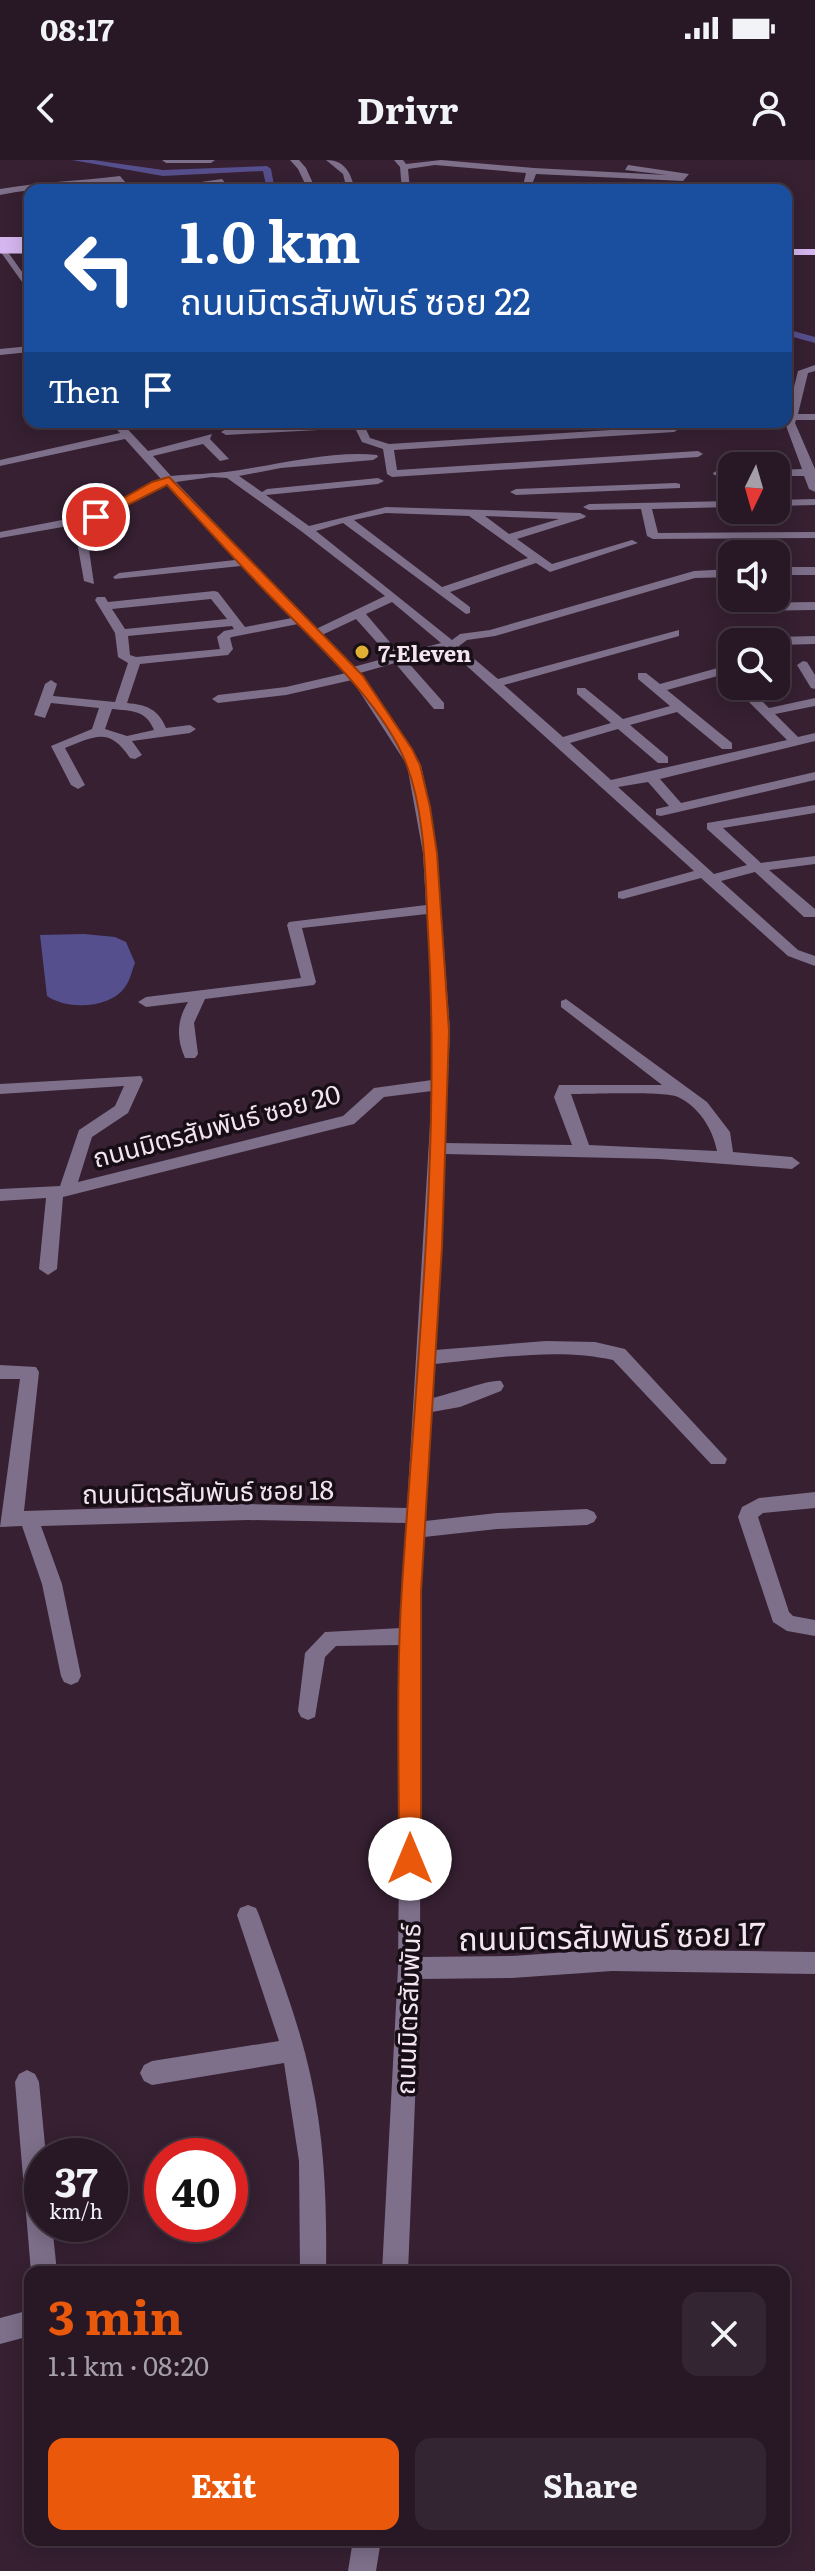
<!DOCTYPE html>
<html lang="en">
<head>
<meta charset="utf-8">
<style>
  :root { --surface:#281826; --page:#342532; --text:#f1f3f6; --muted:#a5a0a7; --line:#443743; --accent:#ea580c }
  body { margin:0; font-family:Literata,"Noto Sans Thai",serif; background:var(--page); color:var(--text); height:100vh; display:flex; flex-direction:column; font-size:30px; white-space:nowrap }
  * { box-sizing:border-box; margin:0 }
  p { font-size:26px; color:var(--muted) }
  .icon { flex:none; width:44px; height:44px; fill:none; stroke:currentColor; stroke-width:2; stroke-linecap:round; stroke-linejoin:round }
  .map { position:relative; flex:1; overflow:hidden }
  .drawer { position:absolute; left:24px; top:2106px; width:766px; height:280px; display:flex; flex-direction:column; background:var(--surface); border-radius:16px; box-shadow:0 4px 20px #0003,0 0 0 2px var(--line) }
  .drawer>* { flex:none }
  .guide { position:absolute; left:24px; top:24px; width:768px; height:244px; border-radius:16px; box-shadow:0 4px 20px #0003,0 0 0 2px var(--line); background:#1a4fa0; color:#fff; overflow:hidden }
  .needle { width:52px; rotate:185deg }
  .tools { position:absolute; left:718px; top:292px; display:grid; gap:16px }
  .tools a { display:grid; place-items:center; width:72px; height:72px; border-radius:16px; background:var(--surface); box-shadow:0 4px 20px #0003,0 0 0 2px var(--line); font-size:40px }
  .speed { position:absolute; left:24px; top:1978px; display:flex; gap:16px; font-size:40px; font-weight:700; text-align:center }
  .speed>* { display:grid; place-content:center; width:104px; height:104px; border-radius:50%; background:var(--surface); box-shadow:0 4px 20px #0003,0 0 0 2px var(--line); line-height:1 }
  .speed small { font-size:20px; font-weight:400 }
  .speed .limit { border:12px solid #d22; background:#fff; color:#111 }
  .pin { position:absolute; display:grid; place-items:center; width:68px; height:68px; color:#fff; margin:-34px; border:4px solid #fff; border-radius:50%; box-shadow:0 2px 8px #0007 }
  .me { position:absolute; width:88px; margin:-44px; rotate:0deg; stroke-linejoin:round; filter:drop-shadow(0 0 6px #0008) }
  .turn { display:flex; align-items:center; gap:28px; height:168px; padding:0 24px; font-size:36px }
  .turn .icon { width:104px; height:104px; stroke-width:2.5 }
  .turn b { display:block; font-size:56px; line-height:68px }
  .then { display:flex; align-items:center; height:76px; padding:0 24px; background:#0003; gap:16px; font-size:30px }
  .round { display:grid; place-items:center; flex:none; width:84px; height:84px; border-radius:16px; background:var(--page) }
  .head { display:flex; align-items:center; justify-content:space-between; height:136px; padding:0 24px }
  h1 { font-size:48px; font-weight:700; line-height:60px; color:var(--accent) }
  .primary-button { display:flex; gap:16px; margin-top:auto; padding:16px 24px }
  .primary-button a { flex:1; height:92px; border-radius:16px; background:var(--accent); color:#fff; font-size:32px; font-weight:700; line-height:92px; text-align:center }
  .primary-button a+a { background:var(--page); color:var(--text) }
  .status { display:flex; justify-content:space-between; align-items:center; height:56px; padding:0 40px; background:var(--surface); direction:ltr }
  .status svg { height:22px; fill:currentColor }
  header { display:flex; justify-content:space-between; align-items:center; height:104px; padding:0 24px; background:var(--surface); font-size:36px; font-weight:700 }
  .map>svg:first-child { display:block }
  .water { fill:#564f8d }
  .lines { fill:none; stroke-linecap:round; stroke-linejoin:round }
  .canal { fill:#564f8d; fill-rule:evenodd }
  .minor { fill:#7e6f8a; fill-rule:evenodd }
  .major { fill:#d5b6ee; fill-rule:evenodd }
  .major-bridge { stroke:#d5b6ee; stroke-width:11 }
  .route { fill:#ea580c; stroke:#983908; stroke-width:2 }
  .poi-dot { fill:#e0b034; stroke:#170e16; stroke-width:3 }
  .labels { text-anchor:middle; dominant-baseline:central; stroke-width:7; stroke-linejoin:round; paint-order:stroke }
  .far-poi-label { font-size:22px; font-weight:bold; fill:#f3e4f0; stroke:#170e16; text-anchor:start }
  .street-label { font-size:26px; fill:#f3e4f0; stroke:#170e16 }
  .near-street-label { font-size:32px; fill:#f3e4f0; stroke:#170e16 }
</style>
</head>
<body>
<div class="status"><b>08:17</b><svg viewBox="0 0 49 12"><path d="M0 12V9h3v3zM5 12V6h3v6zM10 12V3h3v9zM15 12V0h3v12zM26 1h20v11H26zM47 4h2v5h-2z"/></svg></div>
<header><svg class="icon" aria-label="back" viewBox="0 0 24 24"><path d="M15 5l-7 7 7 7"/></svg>Drivr<svg class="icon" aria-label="person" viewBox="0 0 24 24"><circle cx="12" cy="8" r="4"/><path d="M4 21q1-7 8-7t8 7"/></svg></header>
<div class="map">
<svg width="815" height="2411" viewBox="0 0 815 2411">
  <rect width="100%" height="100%" fill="#362032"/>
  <path class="water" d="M84,774L115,777L126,782L135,803C132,810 130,821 125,827C110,849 67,850 47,836L40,775Z"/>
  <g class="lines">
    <g class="canal">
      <polygon points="72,0 93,0 163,10 267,6 271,9 275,30 267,30 263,11 163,16"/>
      <polygon points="786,169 815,177 815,183 786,175"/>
    </g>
    <g class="minor">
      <polygon points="162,0 215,0 211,3 166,3"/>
      <polygon points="290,0 299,0 306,8 316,30 308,30 298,9"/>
      <path d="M326,0C345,0 351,13 355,30H347L343,14Z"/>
      <polygon points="394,0 403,0 406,4 441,0 534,8 667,15 625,10 628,5 689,14 683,21 536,14 530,30 522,30 526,13 435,5 408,9 410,30 402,30 400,7"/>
      <path d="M120,16L132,30H124L118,22C78,26 39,27 0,35V29C40,22 79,21 120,16Z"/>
      <polygon points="222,19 231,30 223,30 219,25 145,30"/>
      <polygon points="0,81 30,123 30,133 0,91"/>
      <polygon points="30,186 30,192 0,195 0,189"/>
      <polygon points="815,205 815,211 808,213 798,254 815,254 815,260 796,260 795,263 815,309 815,332 809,329 804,316 776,316 776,310 802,309 785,263 798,211"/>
      <path d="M110,262H121L148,291L212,274L210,279L229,299L220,301L203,284L153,296L171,316C192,314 213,314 233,311C275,305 335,290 377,295L378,297L373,300L281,308L239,316L262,332L267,329L378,318L384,321L378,324L266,335L309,366L386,347L580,353L586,356L584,358L517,379L552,404L632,380L638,383L550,412L536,403L450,432L470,447V453L466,454L343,363L316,371L452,480L460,474L490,470L694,411L732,409V417L695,418L495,476L467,480L459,486L498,519L679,470V476L504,525L563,577L611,563L577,534V528H585L623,559L670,546L638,519V513H646L660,524L732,504V512L667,530L732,583V589H722L677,552L630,565L668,597V603H658L618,569L570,583L611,620L787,580L743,536V530H751L769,548L815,538V546L775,554L798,577L815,573V581L660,619L681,643L815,612V620L661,656L656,655V649L669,646L648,622L618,627L714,714L747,705L707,669V663L815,645V653L723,668L761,703L815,696V704L769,710L815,749V757H804L755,712L721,721L798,790L815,796V806L788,796L701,718L623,739L618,738V732L694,711L448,489L406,500L444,543V549H434L395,503L360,513L421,605L430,647L437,693L450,871L445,983L572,985L554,937L559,925H662L561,847V841L566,839L707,942L730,972L733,992L792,997L800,1003L792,1009L659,999L445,994L435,1190L546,1181L595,1182L625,1189L727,1299L725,1304H711L613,1200C556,1187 493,1199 435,1204L432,1238C447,1235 493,1218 501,1221L504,1226L501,1231L460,1247L432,1252L425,1361L497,1353L587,1349L594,1352L597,1357L594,1362L587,1365L497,1369L424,1377L421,1432L420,1797L512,1796L612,1789L815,1792V1814L612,1811L512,1818L420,1819L408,2112H382L398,1808L401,1485L336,1486L325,1497L315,1557L308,1560L301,1557L298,1551L305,1493L325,1472L401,1468L406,1363L248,1360L41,1366L62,1424L81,1516L78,1522L71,1525L64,1522L61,1516L42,1424L22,1366L0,1367L20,1219H0V1205L36,1207L39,1212L24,1351L248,1344L407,1348L432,931L384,937L354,964L63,1037L57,1109L48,1115L39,1109L46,1038L0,1041V1029L60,1026L79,970L115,946L124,926L0,934V924L141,916L143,920L128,953L92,977L78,1022L343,956L374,928L432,920L434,871L427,754L302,768L316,822L314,825L205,839L194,863L198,894L195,898H185C176,878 177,860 188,842L146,847L138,842L146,837L301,818L287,765L289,762L426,745L423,693L407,605L352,520L286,535L218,543L212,539L218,535L286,527L346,513L298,464L232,477L230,478L233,489L228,495L140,504L127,543C147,545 158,549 166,568L190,565L196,569L190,573L132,581L142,595L135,599L130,598C109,567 96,576 65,588L85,625L78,629L71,625L51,586L92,569L99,548L51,543L45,558L34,555L45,524L51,520L57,524L53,536L115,542L128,503L118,497L115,473L95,440L97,437H105L108,442L214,431L218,432L245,467L292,458L241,406L115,419L113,417L119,413L235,400L166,324L100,359L85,362L94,424L84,421L74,365L0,378V372L93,354L161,319L125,279L0,306V300L120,273ZM212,317L227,318L301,371L385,436L316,469L176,322ZM386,353L469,356L528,398L442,427L354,360ZM485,356L559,359L509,374ZM211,439L227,459L125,469L112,449ZM392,442L441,483L400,494L366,454ZM356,459L390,497L353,507L322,475ZM232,466L234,469L224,471L217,477L220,489L136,497L130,495L128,476ZM112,549C132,551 146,550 154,570L127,576L105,569ZM571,934C589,934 667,931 678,937C699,947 713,969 717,991L589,985Z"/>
      <polygon points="343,262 402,262 397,265 365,267 370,278 389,284 674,266 679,269 674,272 394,290 397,310 698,291 703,294 698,297 392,317 387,314 383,289 362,282 355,268 226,275 221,272 226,269"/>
      <polygon points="718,310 732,310 732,316 714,315 713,313"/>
      <polygon points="676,323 680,324 680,328 516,335 510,332 516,329"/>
      <polygon points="815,339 815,345 776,346 776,340"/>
      <polygon points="732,341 732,347 652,349 658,373 815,372 815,378 653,379 647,376 641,349 589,350 583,347 589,344"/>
      <rect x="776" y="407" width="39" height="8"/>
      <polygon points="815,442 815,450 738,451 732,447 738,443"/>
      <polygon points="815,476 815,484 777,485 771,481 777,477"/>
      <polygon points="803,501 807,502 815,515 815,529 811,528 797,505"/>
      <polygon points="815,1332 815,1348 763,1353 758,1357 789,1452 793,1456 815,1460 815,1476 787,1471 773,1462 738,1357 742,1347 759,1338"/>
      <path d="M248,1745L256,1748L259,1755C278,1809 299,1862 311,1918C325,1982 327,2047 326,2112H300L299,2001L284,1903L152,1925L144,1921L140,1913L144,1905L152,1901L279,1881L237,1755L240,1748Z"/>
      <polygon points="27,1910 35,1914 39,1922 46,1996 42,1996 42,2064 52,2064 57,2112 31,2112 15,1922 19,1914"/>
      <polygon points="30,2150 30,2176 0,2184 0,2158"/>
      <polygon points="353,2380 381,2380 376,2411 348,2411"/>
    </g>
    <g class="major">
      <rect x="0" y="77" width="30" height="6"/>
      <rect x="786" y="89" width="29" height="6"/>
    </g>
    <polyline class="major-bridge" points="0,88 30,88"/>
  </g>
  <path class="route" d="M169,317L363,516L412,589L420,605L430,647L437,693L449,871L442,1087L421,1432V1699L417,1706L410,1709L402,1706L399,1699C399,1608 396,1516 402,1426C416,1208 441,989 428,771C425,717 426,655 406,603C382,543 317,484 272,438C236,401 202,363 167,325L100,359L90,357L152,322Z"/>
  <circle class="poi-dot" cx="362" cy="492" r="8"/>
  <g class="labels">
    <g class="far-poi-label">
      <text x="378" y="492">7-Eleven</text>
    </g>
    <g class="street-label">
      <text transform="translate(216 964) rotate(-15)">ถนนมิตรสัมพันธ์ ซอย 20</text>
      <text transform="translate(208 1330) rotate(-1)">ถนนมิตรสัมพันธ์ ซอย 18</text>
      <text transform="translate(406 1849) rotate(-88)">ถนนมิตรสัมพันธ์</text>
    </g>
    <g class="near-street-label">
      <text transform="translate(612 1774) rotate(-1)">ถนนมิตรสัมพันธ์ ซอย 17</text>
    </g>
  </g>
</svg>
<div class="tools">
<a><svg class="needle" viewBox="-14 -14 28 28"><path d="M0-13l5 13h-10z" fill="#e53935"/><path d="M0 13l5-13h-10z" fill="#a5a0a7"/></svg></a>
<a><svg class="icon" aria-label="sound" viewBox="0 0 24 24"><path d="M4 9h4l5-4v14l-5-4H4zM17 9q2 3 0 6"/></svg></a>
<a><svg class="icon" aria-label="search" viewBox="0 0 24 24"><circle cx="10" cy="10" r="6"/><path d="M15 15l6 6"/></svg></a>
</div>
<div class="speed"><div>37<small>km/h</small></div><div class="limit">40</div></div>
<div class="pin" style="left:96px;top:357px;background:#d93025"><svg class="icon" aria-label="arrive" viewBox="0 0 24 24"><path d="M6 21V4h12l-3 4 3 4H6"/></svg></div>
<svg class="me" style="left:410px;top:1699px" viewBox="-20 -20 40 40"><circle r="19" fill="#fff"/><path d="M0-13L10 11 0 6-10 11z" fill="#ea580c"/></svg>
<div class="guide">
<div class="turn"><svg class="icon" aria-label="left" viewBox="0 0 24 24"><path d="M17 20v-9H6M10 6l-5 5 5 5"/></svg><div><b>1.0 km</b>ถนนมิตรสัมพันธ์ ซอย 22</div></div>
<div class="then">Then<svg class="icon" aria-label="arrive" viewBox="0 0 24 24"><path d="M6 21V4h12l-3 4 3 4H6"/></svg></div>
</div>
<section class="drawer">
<div class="head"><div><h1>3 min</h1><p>1.1 km · 08:20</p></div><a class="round"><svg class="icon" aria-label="close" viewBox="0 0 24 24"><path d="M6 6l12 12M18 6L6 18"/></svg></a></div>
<div class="primary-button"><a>Exit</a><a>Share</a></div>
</section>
</div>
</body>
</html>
